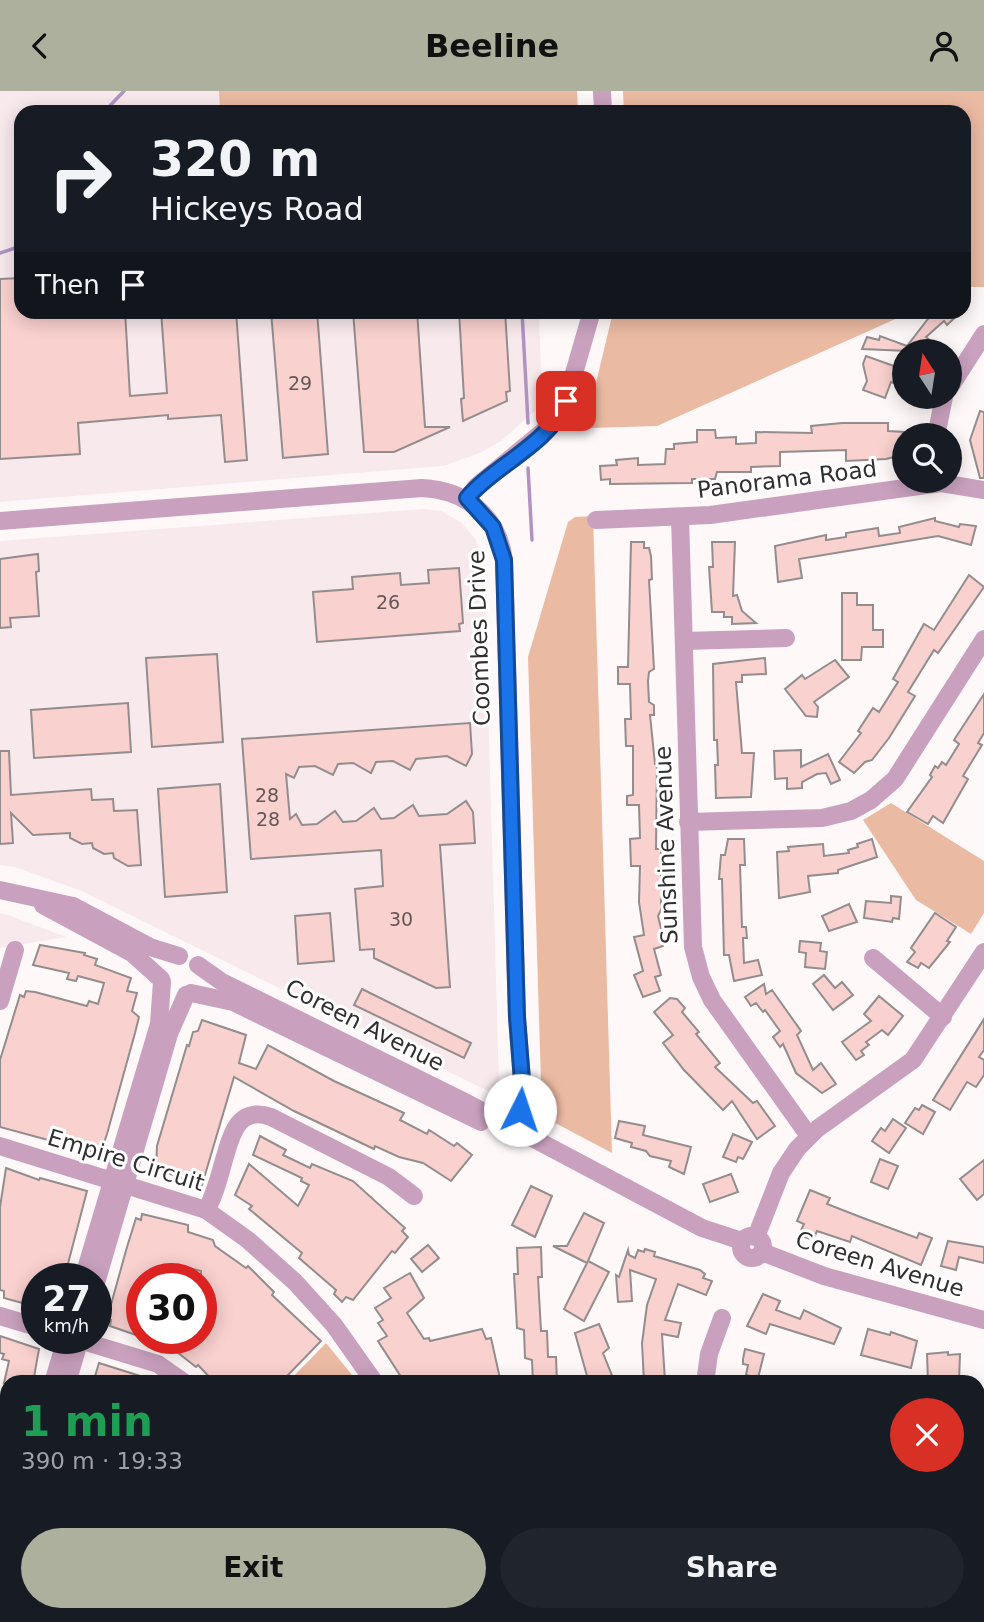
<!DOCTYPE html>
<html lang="en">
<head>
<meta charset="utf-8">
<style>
  :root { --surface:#171b24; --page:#20242c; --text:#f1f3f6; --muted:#9ea1a6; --accent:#acb09c }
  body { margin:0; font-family:"DejaVu Sans",sans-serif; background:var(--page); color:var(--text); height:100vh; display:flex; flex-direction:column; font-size:26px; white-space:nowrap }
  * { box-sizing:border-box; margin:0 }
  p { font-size:23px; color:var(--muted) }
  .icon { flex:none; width:38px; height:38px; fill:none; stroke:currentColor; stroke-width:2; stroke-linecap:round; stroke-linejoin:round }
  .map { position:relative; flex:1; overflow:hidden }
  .side { position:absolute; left:0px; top:1284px; width:985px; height:247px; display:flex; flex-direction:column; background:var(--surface); border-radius:21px 21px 0 0; box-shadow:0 4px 18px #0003 }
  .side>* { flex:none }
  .top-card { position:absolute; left:14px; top:14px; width:957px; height:214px; border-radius:21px; box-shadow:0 4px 18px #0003; background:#171b24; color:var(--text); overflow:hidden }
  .needle { width:46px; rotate:348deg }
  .controls { position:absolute; left:892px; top:248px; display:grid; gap:14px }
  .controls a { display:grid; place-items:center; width:70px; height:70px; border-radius:50%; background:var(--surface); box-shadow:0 4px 18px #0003; font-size:35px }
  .speed { position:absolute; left:21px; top:1172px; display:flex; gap:14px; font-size:35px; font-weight:700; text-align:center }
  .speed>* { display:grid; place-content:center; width:91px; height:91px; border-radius:50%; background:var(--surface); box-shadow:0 4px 18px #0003; line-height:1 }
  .speed small { font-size:18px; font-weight:400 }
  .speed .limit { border:10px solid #d22; background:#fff; color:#111 }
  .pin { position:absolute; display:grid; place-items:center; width:60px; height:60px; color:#fff; margin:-30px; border-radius:14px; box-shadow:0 4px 10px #0006 }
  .me { position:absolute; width:77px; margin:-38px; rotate:4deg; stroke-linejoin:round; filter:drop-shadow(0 0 5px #0008) }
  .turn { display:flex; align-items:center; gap:24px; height:147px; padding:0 21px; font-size:32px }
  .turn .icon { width:91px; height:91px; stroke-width:2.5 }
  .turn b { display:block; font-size:49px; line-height:60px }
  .then { display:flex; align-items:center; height:66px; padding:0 21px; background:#0003; gap:14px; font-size:26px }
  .round { display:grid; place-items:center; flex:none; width:74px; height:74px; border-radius:37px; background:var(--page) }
  .overview { display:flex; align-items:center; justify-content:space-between; height:119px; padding:0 21px }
  h1 { font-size:42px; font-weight:700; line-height:52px; color:#1e9e55 }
  .primary-button { display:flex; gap:14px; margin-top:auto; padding:14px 21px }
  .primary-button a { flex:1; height:80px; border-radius:42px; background:var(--accent); color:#111; font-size:28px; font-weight:700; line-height:80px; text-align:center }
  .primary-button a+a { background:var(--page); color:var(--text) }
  header { display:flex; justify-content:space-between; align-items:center; height:91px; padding:0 21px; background:var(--accent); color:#111; font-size:32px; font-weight:700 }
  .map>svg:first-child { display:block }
  .built { fill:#f8e9ed }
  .green { fill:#ebbaa3 }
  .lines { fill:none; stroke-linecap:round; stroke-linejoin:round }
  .stream { stroke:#b193c2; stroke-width:3.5 }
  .building { fill:#f9d1cf; stroke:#938d8d; stroke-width:2 }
  .minor { stroke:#c9a1be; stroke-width:18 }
  .route-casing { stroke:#114b97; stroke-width:18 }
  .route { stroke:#1a73e8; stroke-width:12 }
  .labels { text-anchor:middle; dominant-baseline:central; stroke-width:6; stroke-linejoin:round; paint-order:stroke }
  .number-label { font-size:19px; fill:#635857 }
  .street-label { font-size:23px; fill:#312f2f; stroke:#fff }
</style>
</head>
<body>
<header><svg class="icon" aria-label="back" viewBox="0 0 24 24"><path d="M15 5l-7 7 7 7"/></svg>Beeline<svg class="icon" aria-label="person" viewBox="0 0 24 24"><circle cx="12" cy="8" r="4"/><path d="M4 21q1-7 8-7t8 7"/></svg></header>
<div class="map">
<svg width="984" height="1531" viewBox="0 0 984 1531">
  <rect width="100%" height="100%" fill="#fef8f9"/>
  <g class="built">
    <polygon points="0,0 219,0 220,21 21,21 21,220 539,221 542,314 501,350 480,362 443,375 0,411"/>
    <polygon points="423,418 441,420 462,432 476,449 484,474 499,993 488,1000 84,801 15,776 0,774 0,450"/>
    <polygon points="0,822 5,823 66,846 0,857"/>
    <polygon points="588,1524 685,1524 692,1531 584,1531"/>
  </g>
  <g class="green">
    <polygon points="219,0 577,0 578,21 220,21"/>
    <polygon points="623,0 984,0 984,196 964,196 964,21 624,21"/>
    <polygon points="613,221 613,220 911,221 657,335 590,337 589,321"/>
    <polygon points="593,425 612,1062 542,1025 528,566 568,431 575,426"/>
    <polygon points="891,712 984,770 984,822 971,843 916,809 863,729"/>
    <polygon points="326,1252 352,1284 354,1291 287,1292"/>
    <polygon points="0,1436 7,1437 7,1524 106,1524 108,1531 0,1531"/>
    <polygon points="473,1524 588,1524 584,1531 474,1531"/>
  </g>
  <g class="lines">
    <g class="stream">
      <polyline points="104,21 124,0"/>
      <polyline points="0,162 21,155"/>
      <polyline points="522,220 528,332"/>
      <polyline points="528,377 532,449"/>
    </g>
  </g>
  <g class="building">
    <polygon points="21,187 21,220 125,220 130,305 167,302 161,220 236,220 247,369 225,371 221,324 168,328 168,324 78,332 80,363 0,368 0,188"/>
    <polygon points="271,220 317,220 328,363 283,367"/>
    <polygon points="353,220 417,220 425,336 450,336 394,361 364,361"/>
    <polygon points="459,220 505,220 510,300 506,301 507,310 463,330 461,308 464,307"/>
    <polygon points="934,220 962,220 947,234 944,230 926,246 936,254 931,261 862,258 867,246 879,249 880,245 907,255"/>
    <polygon points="866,265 905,279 905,296 891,291 885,307 863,299 867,290 863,273"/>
    <polygon points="980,320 984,321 984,387 980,387 970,349"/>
    <polygon points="842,332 888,332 888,340 905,341 905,362 894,361 894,366 886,368 846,370 846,359 780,361 780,375 751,376 751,381 717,381 715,388 692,388 692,392 610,393 610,388 601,389 600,375 617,374 616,369 638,367 638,374 665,373 666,358 674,358 674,353 697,351 697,339 715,339 716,347 736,346 736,353 756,352 756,341 812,342 811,335"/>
    <polygon points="935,427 935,430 959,436 960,433 976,435 971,454 938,445 799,468 802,487 778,491 775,455 826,444 826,449 846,446 846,442 878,437 879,445 900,442 899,436"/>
    <polygon points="631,451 644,451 644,457 649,457 651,465 652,488 649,489 654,578 649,581 648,590 649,611 654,614 654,624 650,624 655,673 657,673 656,758 661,758 661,819 658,825 664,849 663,855 654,858 661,884 655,886 660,900 643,906 634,884 643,880 634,846 644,844 639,811 640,775 631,775 630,748 640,747 639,714 627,714 627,705 633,704 633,655 626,655 625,628 631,628 630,593 618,593 618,576 628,576"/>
    <polygon points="712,451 735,451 733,505 737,504 742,520 756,532 732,533 732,526 724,526 724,521 712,521 709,476 713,476"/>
    <polygon points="38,463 39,480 36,481 39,525 10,527 11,536 0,537 0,468"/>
    <polygon points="459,477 463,532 459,533 460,540 317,551 313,501 353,498 352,486 400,482 401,494 429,492 428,479"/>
    <polygon points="969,484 984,496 938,562 934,559 908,601 915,605 889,647 872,669 865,671 854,682 839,671 861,642 858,640 873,617 879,621 898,591 893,588 924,533 934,539"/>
    <polygon points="842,502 857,502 857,514 873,514 873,539 883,539 883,556 862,556 861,569 842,569"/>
    <polygon points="217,563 223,651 152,656 146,567"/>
    <polygon points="765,567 766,583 742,584 742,591 736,591 742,662 754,662 751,706 716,707 715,674 718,674 717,649 714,649 713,573"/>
    <polygon points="835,569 849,586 814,611 818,616 817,626 806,625 785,598 802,584 805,588"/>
    <polygon points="984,603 984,642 978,652 982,654 963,685 968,688 943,732 933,725 928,733 907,721 932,686 930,684 935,675 938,677 942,671 946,674 959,653 954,649"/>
    <polygon points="128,612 131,661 34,667 31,619"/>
    <polygon points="470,632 472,663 466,675 447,665 416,668 410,679 393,670 376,671 371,682 353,672 338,673 333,684 315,675 299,676 294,687 286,683 290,728 296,723 302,734 317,733 335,720 343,731 356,730 374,717 381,728 394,727 413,714 419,725 447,723 466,710 473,721 475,752 440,754 450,896 436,897 374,867 374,858 360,859 355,798 383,795 381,759 251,768 242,648"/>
    <polygon points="801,659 801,676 828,663 840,689 831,693 826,682 817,683 802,691 802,697 787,698 787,687 775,688 774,660"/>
    <polygon points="0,660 9,660 11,704 91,698 92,709 113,708 114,720 137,719 141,774 128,775 114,767 113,762 104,763 93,757 92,752 82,753 70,747 70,742 33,744 11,722 13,752 0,753"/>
    <polygon points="220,693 227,801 165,806 158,698"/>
    <polygon points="728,748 744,748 745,774 740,774 742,836 746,836 747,847 743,847 744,872 758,869 762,884 734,890 729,864 724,864 722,788 719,788 721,764 725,764"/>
    <polygon points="872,748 877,766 838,779 838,782 808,785 810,801 779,807 777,761 789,760 788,756 823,753 824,765 849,762 848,759 858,756 857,753"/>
    <polygon points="891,805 901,806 899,828 893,827 892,831 864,827 866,810 891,812"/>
    <polygon points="849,813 857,831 829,840 822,825"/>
    <polygon points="330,822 334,870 298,873 295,825"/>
    <polygon points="935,822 956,836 947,850 950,851 929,877 921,872 918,877 907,871 915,861 911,857"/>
    <polygon points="800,850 821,852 820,860 827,861 825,878 805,876 806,862 799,861"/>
    <polygon points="40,854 85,862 84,864 97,868 95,874 131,887 127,900 137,902 132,920 139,926 135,942 107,1043 102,1058 97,1057 96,1062 0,1036 0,969 20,904 24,906 26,900 35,901 87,915 89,910 98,913 104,892 78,885 76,890 67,888 69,882 33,874"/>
    <polygon points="824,884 835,897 842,891 853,904 833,919 813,893"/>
    <polygon points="764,893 766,903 772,899 801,940 797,944 813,979 821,972 836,993 822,1002 796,982 783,953 780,956 773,946 780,940 765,919 763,921 756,912 751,915 745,906"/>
    <polygon points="362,898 471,952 464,967 354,914"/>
    <polygon points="879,905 903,925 888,944 882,939 866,951 869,954 861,960 864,964 856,969 842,951 871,930 864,923"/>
    <polygon points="670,907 677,908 685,917 682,921 699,941 696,943 720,972 715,976 753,1012 757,1010 775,1035 757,1048 732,1010 723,1019 684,979 663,952 673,944 654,921"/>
    <polygon points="984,928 984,959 979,966 984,969 984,984 976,996 967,991 950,1019 933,1009"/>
    <polygon points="202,929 246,944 239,972 256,978 268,954 334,990 404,1022 400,1029 427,1043 429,1039 454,1055 457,1052 472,1064 451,1090 423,1072 399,1066 375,1055 374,1058 294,1020 234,986 202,1094 156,1078 157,1055 187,954 189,955 193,941 198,940"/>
    <polygon points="922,1014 935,1021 923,1043 905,1032 915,1017 919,1019"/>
    <polygon points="893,1028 906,1037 889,1062 872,1050 881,1037 885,1040"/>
    <polygon points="619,1030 645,1035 643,1044 691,1056 684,1083 669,1076 671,1070 650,1065 646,1060 631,1056 632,1052 615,1047"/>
    <polygon points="733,1043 752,1051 743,1068 738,1066 736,1071 723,1066"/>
    <polygon points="260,1045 286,1059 283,1064 310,1077 312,1073 353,1090 405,1137 402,1140 408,1146 395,1162 392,1160 353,1209 346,1206 342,1211 334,1203 336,1199 299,1167 302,1162 249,1118 252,1115 235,1104 249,1073 298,1115 309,1094 301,1090 302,1087 253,1064"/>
    <polygon points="880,1068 898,1075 888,1098 871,1091"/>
    <polygon points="984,1069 984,1103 977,1109 960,1088"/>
    <polygon points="6,1077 39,1089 40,1087 87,1100 64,1188 37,1188 37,1216 4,1207 4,1200 0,1199 0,1116"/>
    <polygon points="731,1083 738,1101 710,1111 703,1093"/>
    <polygon points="531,1095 552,1105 535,1146 512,1134"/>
    <polygon points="810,1099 830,1107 827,1113 863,1127 917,1147 919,1142 932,1147 921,1174 852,1145 850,1151 817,1140 813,1149 799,1144 804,1133 797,1130"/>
    <polygon points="584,1122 604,1132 588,1170 609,1181 584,1230 564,1218 587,1172 553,1155 567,1155"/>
    <polygon points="142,1123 188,1134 188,1141 213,1149 215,1155 246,1177 248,1175 274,1201 272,1204 321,1250 286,1286 291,1292 215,1292 198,1274 196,1276 173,1258 176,1248 201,1248 201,1180 178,1174 174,1188 152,1185 151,1188 142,1188 142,1246 110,1235 111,1229 107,1228 127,1156 136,1127 141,1129"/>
    <polygon points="948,1150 984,1156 984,1172 959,1166 956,1179 941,1175"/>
    <polygon points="428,1154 439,1167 422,1181 411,1168"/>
    <polygon points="541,1156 542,1186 538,1186 541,1240 547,1240 548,1266 556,1266 557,1292 533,1292 532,1269 525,1267 524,1239 517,1237 514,1183 518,1183 517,1157"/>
    <polygon points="645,1158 655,1161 654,1165 700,1179 705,1183 703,1187 712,1190 706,1204 678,1193 665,1229 681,1232 678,1246 662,1243 665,1290 644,1291 642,1252 647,1214 656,1188 630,1179 632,1210 618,1211 616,1184 619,1186 628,1159 629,1164 635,1167 638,1159 644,1161"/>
    <polygon points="410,1182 424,1207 407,1222 424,1248 429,1247 430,1250 482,1238 486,1248 491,1247 501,1292 405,1292 378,1250 387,1245 378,1232 383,1229 375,1217 391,1207 384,1197"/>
    <polygon points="763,1203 780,1210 776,1219 800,1228 804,1219 841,1237 834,1253 770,1233 766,1243 747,1235"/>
    <polygon points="599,1233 609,1257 603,1262 613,1287 589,1292 575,1242"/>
    <polygon points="868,1238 890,1244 891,1241 917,1250 911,1277 861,1264"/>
    <polygon points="0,1245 39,1258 33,1292 4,1292 9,1270 2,1268 4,1263 0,1262"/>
    <polygon points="745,1258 764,1263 758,1287 746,1284 748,1274 743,1273 743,1268"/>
    <polygon points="948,1261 948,1264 960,1263 959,1292 928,1292 927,1263"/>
    <polygon points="99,1272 153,1289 153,1292 93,1292"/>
  </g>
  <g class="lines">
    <g class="minor">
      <polyline points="602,0 603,21"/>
      <polyline points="950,296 984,243"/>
      <polyline points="936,345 944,306"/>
      <polyline points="467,407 477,395 556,330 566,310 592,220"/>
      <polyline points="680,426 693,856 701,886 712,909 809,1045"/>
      <polyline points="596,429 710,424 941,392 984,399"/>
      <path d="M0,430L422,397C465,399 498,424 504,469L517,926L523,1002L512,1038"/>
      <polyline points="684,550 786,547"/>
      <polyline points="688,731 822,727 851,720 871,709 895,688 984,548"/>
      <polyline points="0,799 73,815 150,856 179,865"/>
      <polyline points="43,814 132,862 161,888"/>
      <polyline points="873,867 943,926"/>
      <polyline points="198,874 222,891 461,1009 702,1137 742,1150"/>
      <polyline points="191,902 233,911 481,1031"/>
      <polyline points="0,910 15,859"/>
      <polyline points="0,1055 206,1119 248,1149 295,1191 334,1234 375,1292"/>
      <path d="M206,1119C221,1096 225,1047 240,1031C248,1022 260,1022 271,1026L389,1086L414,1105"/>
      <circle cx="752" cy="1156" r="11"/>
      <polyline points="756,1146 781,1082 797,1058 817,1038 913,969 984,861"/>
      <polyline points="762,1161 824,1185 984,1229"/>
      <polyline points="83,1188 159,933 162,891"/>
      <polyline points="96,1192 169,943 186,904"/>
      <polyline points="0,1225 37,1236"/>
      <polyline points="76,1248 158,1273 185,1292"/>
      <polyline points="53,1292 66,1248"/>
      <polyline points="67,1292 80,1248"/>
      <polyline points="705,1292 709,1263 722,1227"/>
      <polyline points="0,1413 7,1414"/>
      <polyline points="978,1425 984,1425"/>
      <polyline points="978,1489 984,1478"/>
      <polyline points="128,1524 130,1531"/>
      <polyline points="305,1524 306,1531"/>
      <polyline points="456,1524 457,1531"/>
      <polyline points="957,1531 960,1524"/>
    </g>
  </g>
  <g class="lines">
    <defs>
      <path id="route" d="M520,1019L523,1002L517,926L504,469L493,436L467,407C496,373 550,353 566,310"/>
    </defs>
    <use href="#route" class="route-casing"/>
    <use href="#route" class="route"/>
  </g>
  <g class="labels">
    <g class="number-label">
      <text x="300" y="292">29</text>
      <text x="388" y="511">26</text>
      <text x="267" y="704">28</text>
      <text x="268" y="728">28</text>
      <text x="401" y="828">30</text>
    </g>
    <g class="street-label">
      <text transform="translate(787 388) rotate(-7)">Panorama Road</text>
      <text transform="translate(479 547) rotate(-92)">Coombes Drive</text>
      <text transform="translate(666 754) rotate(-92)">Sunshine Avenue</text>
      <text transform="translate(365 934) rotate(27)">Coreen Avenue</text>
      <text transform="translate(126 1069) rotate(17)">Empire Circuit</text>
      <text transform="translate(880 1173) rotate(17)">Coreen Avenue</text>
    </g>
  </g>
</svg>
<div class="controls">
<a><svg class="needle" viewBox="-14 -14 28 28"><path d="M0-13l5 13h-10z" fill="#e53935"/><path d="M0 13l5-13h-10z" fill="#9ea1a6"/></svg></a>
<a><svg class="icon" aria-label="search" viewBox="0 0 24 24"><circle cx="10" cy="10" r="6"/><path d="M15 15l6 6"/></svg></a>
</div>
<div class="speed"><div>27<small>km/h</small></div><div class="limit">30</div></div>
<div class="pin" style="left:566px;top:310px;background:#d93025"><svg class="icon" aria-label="arrive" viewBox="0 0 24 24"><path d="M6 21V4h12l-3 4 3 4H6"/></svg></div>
<svg class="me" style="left:520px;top:1019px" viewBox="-20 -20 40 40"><circle r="19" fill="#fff"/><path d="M0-13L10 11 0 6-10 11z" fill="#1a73e8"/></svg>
<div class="top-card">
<div class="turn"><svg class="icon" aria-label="right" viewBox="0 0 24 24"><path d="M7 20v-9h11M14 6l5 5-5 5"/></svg><div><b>320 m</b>Hickeys Road</div></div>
<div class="then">Then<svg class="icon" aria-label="arrive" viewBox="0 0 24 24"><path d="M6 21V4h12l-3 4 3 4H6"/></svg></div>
</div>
<section class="side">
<div class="overview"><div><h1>1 min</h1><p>390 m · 19:33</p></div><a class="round" style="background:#d93025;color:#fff"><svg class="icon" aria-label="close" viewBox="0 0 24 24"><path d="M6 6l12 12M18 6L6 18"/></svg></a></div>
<div class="primary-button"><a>Exit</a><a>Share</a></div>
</section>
</div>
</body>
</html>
